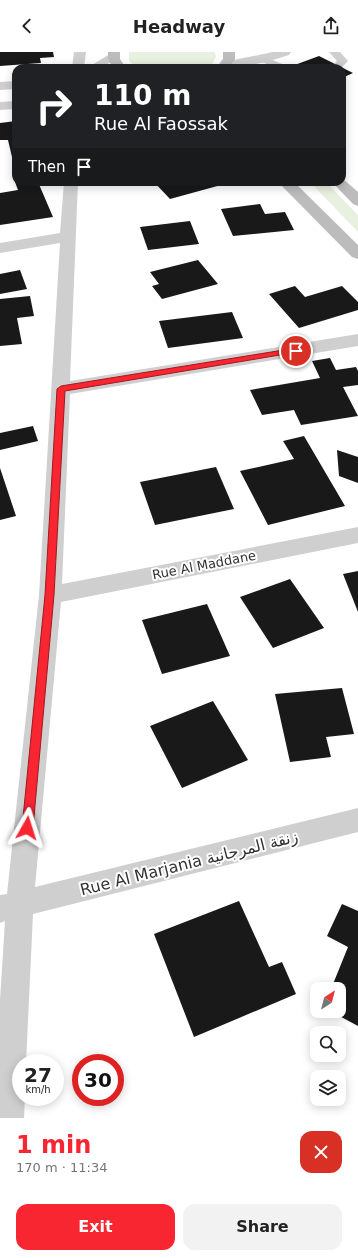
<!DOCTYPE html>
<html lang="en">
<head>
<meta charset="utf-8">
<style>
  :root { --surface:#fff; --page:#f2f2f2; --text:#222; --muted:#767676; --accent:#f72631 }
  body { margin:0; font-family:"DejaVu Sans","Noto Naskh Arabic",sans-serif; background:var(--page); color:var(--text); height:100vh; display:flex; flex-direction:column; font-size:15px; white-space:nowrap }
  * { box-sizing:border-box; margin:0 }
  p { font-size:13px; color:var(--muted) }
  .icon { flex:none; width:22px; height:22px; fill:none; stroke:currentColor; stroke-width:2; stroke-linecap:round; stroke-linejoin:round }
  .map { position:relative; height:1066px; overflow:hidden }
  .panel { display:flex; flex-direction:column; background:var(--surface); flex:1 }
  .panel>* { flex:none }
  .top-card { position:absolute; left:12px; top:12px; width:334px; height:122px; border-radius:12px; box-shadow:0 2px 10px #0003; background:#202124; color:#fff; overflow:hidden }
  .needle { width:26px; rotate:36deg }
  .tools { position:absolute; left:310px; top:930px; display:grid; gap:8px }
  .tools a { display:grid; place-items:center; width:36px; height:36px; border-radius:8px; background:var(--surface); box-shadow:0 2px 10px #0003; font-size:20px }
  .speed { position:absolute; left:12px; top:1002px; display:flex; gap:8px; font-size:20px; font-weight:700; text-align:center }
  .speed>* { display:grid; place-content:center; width:52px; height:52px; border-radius:50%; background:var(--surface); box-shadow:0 2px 10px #0003; line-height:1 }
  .speed small { font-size:10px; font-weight:400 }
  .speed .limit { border:6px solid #d22; background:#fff; color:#111 }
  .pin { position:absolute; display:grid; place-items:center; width:34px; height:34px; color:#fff; margin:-17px; border:2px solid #fff; border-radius:50%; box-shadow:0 1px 4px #0007 }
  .me { position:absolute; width:44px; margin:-22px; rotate:6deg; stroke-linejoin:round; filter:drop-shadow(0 0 3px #0008) }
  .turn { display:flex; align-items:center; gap:14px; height:84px; padding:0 16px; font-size:18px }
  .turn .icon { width:52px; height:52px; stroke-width:2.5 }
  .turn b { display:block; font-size:28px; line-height:34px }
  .then { display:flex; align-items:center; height:38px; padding:0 16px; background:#0003; gap:8px; font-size:15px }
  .round { display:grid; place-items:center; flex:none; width:42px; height:42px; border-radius:12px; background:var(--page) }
  .headline { display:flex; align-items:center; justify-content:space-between; height:68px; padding:0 16px }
  h1 { font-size:24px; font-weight:800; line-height:30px; color:var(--accent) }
  .action { display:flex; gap:8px; margin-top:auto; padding:8px 16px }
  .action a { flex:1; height:46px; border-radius:12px; background:var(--accent); color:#fff; font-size:16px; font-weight:800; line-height:46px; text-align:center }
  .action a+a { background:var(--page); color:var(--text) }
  header { display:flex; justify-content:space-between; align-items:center; height:52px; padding:0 16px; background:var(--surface); font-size:18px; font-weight:800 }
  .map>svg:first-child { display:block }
  .green { fill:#e8f0df }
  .building { fill:#191919 }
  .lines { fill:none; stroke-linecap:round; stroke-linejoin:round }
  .service { fill:#cfcfcf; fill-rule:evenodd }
  .minor { fill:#cfcfcf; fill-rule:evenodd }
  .tertiary { fill:#cfcfcf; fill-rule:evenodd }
  .secondary { fill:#bcbcbc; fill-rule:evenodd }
  .route { fill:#f72631; stroke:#a11920 }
  .labels { text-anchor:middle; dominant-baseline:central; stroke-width:4; stroke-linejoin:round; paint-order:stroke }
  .street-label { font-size:13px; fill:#323232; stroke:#fff }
  .near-street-label { font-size:16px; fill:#323232; stroke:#fff }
</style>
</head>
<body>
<header><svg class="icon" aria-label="back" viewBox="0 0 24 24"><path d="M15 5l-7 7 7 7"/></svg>Headway<svg class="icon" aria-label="share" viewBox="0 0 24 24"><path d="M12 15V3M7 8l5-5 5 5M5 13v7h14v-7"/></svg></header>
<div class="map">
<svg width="358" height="1066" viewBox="0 0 358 1066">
  <rect width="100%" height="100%" fill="#fff"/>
  <g class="green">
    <polygon points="129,0 215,0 216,5 212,12 205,16 137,16 129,9"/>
    <polygon points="310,130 326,130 358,163 358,180"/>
  </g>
  <g class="building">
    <polygon points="0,0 53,0 54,5 40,6 41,11 0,14"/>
    <polygon points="319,4 353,21 342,26 342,16 297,16 292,14"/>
    <polygon points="16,69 16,105 12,105 8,88 0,88 0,71"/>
    <polygon points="15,130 38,130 53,165 0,173 0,141 18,138"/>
    <polygon points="154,130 232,130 170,147"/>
    <polygon points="260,152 265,162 285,160 294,178 233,184 221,157"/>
    <polygon points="190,169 199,192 148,198 140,175"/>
    <polygon points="198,208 218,232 162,247 152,234 159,232 150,220"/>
    <polygon points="20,218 27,237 0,242 0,222"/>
    <polygon points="295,234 305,245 342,234 358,250 358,258 299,276 269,242"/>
    <polygon points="30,244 34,264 17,266 22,292 0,294 0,247"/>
    <polygon points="232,260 243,286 168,296 159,269"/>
    <polygon points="330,306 336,318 356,315 358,319 358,333 343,335 358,364 301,373 294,358 262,363 250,338 320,326 312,309"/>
    <polygon points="33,374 38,389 0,398 0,381"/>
    <polygon points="304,384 345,454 268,473 240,419 294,407 283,389"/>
    <polygon points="337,398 358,405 358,431 339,424"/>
    <polygon points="216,415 234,457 155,473 140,430"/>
    <polygon points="0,416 16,464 0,468"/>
    <polygon points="358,519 358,560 343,522"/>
    <polygon points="290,527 324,576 273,596 240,545"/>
    <polygon points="207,552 230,604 162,622 142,568"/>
    <polygon points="342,636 354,682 326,685 331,705 290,710 275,642"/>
    <polygon points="213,649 248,708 182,736 150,674"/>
    <polygon points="239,849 269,915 282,910 296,942 194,985 154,882"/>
    <polygon points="342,852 358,859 358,974 330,959 339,959 339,937 331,937 348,895 327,884"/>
  </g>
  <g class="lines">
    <g class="service">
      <polygon points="329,0 340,0 348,9 341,16 333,16 332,14 337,9"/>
      <polygon points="263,4 287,14 288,16 275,16 260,9 258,7 260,5"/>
    </g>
    <g class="minor">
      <polygon points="74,0 86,0 84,16 72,16"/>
      <path d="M272,0H291L289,3C267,10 245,16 222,16L219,13C222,9 263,3 272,0Z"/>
      <polygon points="64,130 78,130 70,329 358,282 358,294 70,342 62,532 358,475 358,491 61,550 35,835 358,756 358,780 33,862 26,1011 21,1011 21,1045 25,1045 24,1066 0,1066 0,948 5,869 0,871 0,843 7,842 39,543 60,191 0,201 0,191 60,181"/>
    </g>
    <g class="tertiary">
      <polygon points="113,0 119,4 102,16 87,16"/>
      <polygon points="16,29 16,37 0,38 0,30"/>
      <polygon points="16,49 16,57 0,58 0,50"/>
    </g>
    <g class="secondary">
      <polygon points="108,0 120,0 120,7 126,16 113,16 108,7"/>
      <polygon points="223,0 235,0 235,7 229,16 216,16 223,7"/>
      <polygon points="342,126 358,140 358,154 353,152 332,130 342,130"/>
      <polygon points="278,130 294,130 358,193 358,207 352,205"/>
    </g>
  </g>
  <polygon class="route" points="296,296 298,297 298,300 65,339 54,543 33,776 31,779 27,781 23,779 22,776 45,543 57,337 61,334"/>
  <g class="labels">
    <g class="street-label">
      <text transform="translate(204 513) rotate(-11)">Rue Al Maddane</text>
    </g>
    <g class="near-street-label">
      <text transform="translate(189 811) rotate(-14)">Rue Al Marjania زنقة المرجانية</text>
    </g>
  </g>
</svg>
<div class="tools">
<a><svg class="needle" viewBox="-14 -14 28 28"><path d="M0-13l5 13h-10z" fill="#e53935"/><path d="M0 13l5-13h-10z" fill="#767676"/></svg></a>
<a><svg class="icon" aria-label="search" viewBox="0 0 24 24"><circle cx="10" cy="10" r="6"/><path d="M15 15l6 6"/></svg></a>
<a><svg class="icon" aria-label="layers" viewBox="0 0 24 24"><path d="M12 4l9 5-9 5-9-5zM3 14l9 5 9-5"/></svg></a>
</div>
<div class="speed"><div>27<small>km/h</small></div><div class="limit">30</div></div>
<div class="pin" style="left:296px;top:299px;background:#d93025"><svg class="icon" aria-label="arrive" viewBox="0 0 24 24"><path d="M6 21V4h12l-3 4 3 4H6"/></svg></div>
<svg class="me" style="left:27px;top:776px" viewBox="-20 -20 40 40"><path d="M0-17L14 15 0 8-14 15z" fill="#f72631" stroke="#fff" stroke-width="4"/></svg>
<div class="top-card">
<div class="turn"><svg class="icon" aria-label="right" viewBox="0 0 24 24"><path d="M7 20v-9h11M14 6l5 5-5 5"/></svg><div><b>110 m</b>Rue Al Faossak</div></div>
<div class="then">Then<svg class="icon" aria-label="arrive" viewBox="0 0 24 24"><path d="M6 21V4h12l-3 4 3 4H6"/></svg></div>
</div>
</div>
<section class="panel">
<div class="headline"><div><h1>1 min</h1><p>170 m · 11:34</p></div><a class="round" style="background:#d93025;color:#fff"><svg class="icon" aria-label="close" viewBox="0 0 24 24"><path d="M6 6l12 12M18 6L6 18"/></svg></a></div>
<div class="action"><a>Exit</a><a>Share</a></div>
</section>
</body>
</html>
